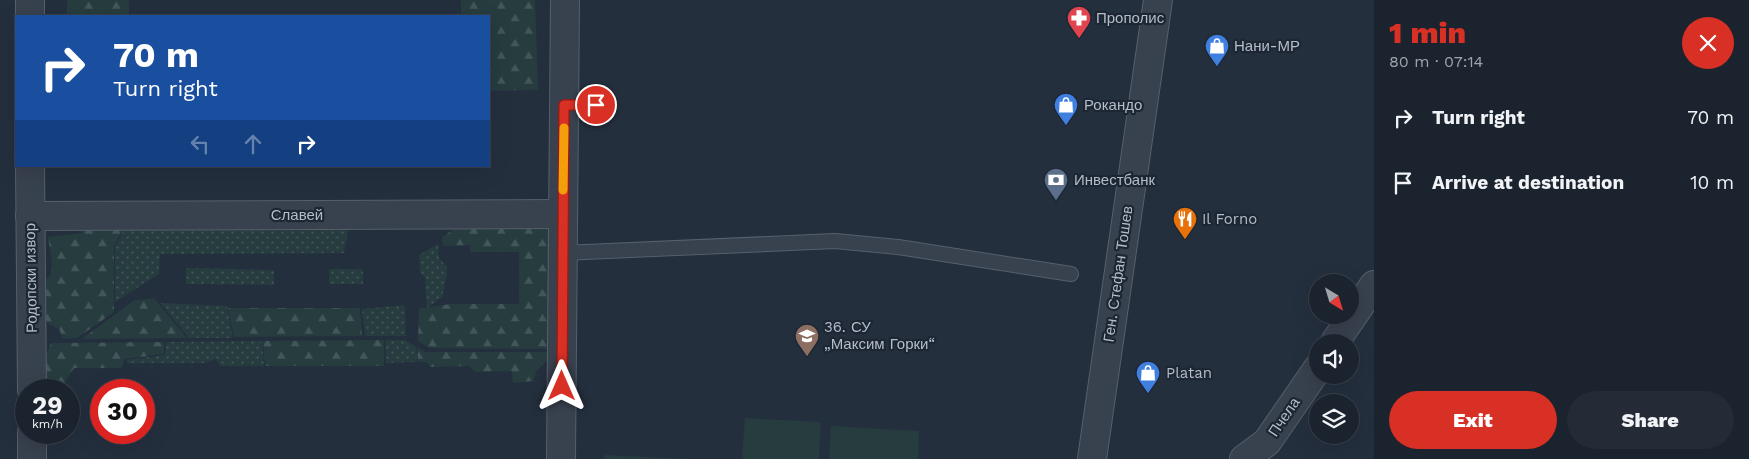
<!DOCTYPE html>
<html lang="en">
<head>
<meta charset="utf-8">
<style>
  :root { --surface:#1b232e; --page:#242b36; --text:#f1f3f6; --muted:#a0a4aa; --line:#39404a; --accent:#d93025 }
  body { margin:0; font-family:"Work Sans",sans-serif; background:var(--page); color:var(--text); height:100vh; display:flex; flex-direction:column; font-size:19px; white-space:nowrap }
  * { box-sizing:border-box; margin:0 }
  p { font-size:16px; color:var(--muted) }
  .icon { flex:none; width:28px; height:28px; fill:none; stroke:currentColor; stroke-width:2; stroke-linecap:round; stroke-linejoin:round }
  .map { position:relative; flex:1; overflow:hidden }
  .panel { display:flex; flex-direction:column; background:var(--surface); width:375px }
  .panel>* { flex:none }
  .banner { position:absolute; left:15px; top:15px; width:475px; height:152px; border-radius:0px; box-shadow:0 5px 20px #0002,0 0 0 1px var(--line); background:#1a4fa0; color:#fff; overflow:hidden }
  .needle { width:32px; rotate:142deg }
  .controls { position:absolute; left:1309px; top:274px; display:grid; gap:10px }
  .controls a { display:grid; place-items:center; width:50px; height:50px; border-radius:50%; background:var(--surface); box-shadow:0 5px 20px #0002,0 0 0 1px var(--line); font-size:25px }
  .speed { position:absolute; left:15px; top:379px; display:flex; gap:10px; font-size:25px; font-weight:700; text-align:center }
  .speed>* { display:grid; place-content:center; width:65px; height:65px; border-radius:50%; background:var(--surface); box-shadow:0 5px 20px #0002,0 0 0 1px var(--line); line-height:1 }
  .speed small { font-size:12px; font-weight:400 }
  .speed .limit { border:8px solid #d22; background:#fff; color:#111 }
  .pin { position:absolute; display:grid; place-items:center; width:42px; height:42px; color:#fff; margin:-21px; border:2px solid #fff; border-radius:50%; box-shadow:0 1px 5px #0007 }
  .me { position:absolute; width:55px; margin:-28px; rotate:0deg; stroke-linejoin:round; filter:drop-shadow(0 0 4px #0008) }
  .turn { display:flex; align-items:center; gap:18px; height:105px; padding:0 15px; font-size:22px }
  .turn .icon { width:65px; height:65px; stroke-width:2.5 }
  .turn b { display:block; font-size:35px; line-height:42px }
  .lanes { display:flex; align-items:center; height:48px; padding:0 15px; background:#0003; justify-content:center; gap:25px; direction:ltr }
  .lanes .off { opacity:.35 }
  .round { display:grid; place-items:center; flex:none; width:52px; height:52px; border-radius:26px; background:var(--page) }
  .head { display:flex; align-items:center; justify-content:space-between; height:85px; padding:0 15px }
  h1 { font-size:30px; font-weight:800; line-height:38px; color:var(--accent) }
  .action { display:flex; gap:10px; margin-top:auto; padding:10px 15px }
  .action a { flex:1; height:58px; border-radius:30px; background:var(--accent); color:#fff; font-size:20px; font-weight:800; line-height:58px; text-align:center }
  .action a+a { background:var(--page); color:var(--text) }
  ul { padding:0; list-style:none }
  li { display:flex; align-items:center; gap:15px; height:65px; padding:0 15px }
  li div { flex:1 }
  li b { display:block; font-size:19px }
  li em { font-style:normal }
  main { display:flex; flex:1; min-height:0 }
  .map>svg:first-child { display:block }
  .grass { fill:url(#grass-dots) }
  .forest { fill:url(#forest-firs) }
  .garden { fill:#263c3f }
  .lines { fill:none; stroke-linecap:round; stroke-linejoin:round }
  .service-casing { stroke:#565f6c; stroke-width:16 }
  .minor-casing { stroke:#565f6c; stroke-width:30 }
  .tertiary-casing { stroke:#565f6c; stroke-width:30 }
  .service { stroke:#38414e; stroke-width:14 }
  .minor { stroke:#38414e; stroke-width:28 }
  .tertiary { stroke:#38414e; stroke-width:28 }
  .route-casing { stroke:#8d1f18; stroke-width:12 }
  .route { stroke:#d93025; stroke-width:9 }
  .slow { stroke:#f59e0b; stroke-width:9 }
  .labels { text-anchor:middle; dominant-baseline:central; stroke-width:4.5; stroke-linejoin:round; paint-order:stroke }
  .poi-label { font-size:15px; fill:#b4bcc9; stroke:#1d2633; text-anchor:start }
  .street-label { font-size:15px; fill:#b4bcc9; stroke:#1d2633 }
</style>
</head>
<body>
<main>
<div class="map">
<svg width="1374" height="459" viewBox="0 0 1374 459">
  <defs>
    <pattern id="grass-dots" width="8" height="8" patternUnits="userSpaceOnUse" patternTransform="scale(1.25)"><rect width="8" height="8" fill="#263c3f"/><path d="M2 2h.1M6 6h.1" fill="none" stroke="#435659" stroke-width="1.8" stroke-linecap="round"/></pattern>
    <pattern id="forest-firs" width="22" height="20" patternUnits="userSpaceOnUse" patternTransform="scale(1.25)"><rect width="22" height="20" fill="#263c3f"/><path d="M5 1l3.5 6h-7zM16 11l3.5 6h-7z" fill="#435659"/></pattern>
  </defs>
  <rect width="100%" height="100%" fill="#242f3e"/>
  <g class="grass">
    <polygon points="130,218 350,218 344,253 160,254 159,274 115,302 115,247"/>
    <polygon points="438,244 439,258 447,267 447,274 442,297 427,308 425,278 420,272 419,255"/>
    <polygon points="186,268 274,270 274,285 186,284"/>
    <rect x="329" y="269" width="34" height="15"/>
    <polygon points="160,303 227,306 233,338 189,338"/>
    <polygon points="405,305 406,336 365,336 362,309"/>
    <polygon points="385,340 405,340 416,347 417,362 386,363"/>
    <polygon points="262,341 264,366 220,366 216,359 205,363 127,363 127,360 165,355 166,342"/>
  </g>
  <g class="forest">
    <rect x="67" y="0" width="62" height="16"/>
    <polygon points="461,0 535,0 538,90 489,91 489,16 461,16"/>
    <polygon points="81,218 129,218 114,246 114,312 77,338 63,339 59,329 48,324 35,293 51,274 52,262 48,237 82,233"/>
    <polygon points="550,223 550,349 429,348 418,341 419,309 450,304 519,304 519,252 470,252 470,245 443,246 442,237 462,224"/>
    <polygon points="154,298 187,338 82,339 133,301"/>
    <polygon points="228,308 360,308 362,336 234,337"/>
    <polygon points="384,340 384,366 265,366 263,341"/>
    <polygon points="164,342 164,354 125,359 121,368 74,368 63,385 57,390 33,390 51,343"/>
    <polygon points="417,347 425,352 550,352 548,359 537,370 533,381 513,383 512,371 475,372 469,366 430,367 427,362 418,362"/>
  </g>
  <g class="garden">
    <polygon points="745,418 821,422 819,459 742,459"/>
    <polygon points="831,426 919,431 918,459 829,459"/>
    <polygon points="605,455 689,459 604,459"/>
  </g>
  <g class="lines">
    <defs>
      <g id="service">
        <polyline points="564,105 596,105"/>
        <polyline points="563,253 835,241 898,247 1071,274"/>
      </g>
      <g id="minor">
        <polyline points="30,0 30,16"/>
        <polyline points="30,166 32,390"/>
        <polyline points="30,216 563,214"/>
        <polyline points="1335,342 1374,285"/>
        <polyline points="32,432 32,459"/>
        <polyline points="561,459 565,0"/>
        <polyline points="1244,459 1267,442 1318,368"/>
      </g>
      <polyline id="tertiary" points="1092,459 1158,0"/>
    </defs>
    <use href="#service" class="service-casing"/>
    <use href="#minor" class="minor-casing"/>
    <use href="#tertiary" class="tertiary-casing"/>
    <use href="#service" class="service"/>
    <use href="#minor" class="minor"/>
    <use href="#tertiary" class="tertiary"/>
  </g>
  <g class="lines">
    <defs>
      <polyline id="route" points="562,386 564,105 596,105"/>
    </defs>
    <use href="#route" class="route-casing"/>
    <use href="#route" class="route"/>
    <polyline class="slow" points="563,190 564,128"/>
  </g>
  <defs>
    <symbol id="pharmacy-pin" viewBox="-11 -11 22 30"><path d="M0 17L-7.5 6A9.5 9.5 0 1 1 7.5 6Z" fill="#e0444e" stroke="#1d2633"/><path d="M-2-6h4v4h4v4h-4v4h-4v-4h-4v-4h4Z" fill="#fff"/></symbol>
    <symbol id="shop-pin" viewBox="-11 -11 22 30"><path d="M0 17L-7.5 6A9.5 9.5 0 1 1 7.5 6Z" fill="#3f7fe0" stroke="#1d2633"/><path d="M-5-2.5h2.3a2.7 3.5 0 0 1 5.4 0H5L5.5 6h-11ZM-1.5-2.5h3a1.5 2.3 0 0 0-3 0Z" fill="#fff"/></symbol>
    <symbol id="bank-pin" viewBox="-11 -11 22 30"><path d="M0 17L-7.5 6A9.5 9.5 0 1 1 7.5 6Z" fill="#5c6f8a" stroke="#1d2633"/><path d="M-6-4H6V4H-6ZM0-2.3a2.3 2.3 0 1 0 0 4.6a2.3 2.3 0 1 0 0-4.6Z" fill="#fff"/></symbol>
    <symbol id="restaurant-pin" viewBox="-11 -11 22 30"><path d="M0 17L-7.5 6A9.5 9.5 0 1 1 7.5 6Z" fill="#e8710a" stroke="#1d2633"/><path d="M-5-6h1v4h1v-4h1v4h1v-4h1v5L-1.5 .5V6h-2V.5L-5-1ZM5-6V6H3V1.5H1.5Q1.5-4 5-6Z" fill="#fff"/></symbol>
    <symbol id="school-pin" viewBox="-11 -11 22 30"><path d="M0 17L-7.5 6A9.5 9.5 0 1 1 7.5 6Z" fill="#8d6e63" stroke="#1d2633"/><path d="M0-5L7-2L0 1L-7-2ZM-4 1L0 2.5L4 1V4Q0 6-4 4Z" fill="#fff"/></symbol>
  </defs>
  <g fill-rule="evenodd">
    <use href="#pharmacy-pin" x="1065" y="4" width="28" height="38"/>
    <use href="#shop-pin" x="1203" y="32" width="28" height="38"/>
    <use href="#shop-pin" x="1052" y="91" width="28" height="38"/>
    <use href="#bank-pin" x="1042" y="166" width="28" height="38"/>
    <use href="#restaurant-pin" x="1171" y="205" width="28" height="38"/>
    <use href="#school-pin" x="793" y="322" width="28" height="38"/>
    <use href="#shop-pin" x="1134" y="359" width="28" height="38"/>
  </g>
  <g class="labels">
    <g class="poi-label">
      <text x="1096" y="18">Прополис</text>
      <text x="1234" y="46">Нани-МР</text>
      <text x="1084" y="105">Рокандо</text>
      <text x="1074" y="180">Инвестбанк</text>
      <text x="1202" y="219">Il Forno</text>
      <text x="824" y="327">36. СУ<tspan x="824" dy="17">„Максим Горки“</tspan></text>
      <text x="1166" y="373">Platan</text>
    </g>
    <g class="street-label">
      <text x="297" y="215">Славей</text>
      <text transform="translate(1118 274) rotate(-82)">Ген. Стефан Тошев</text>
      <text transform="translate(31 278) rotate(-91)">Родопски извор</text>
      <text transform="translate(1284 417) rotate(-56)">Пчела</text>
    </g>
  </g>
</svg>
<div class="controls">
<a><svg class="needle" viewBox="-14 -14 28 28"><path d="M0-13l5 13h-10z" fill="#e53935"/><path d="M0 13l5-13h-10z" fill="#a0a4aa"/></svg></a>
<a><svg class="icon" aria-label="sound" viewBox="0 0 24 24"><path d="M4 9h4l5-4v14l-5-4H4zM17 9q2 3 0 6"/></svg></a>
<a><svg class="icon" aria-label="layers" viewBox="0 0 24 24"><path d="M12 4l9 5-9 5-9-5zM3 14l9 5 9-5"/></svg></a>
</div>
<div class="speed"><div>29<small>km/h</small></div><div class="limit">30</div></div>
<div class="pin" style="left:596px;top:105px;background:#d93025"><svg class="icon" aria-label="arrive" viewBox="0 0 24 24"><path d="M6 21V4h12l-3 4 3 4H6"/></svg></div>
<svg class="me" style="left:562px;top:386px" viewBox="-20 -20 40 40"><path d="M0-17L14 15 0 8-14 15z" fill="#d93025" stroke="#fff" stroke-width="4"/></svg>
<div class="banner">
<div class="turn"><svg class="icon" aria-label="right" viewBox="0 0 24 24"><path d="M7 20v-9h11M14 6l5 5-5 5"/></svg><div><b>70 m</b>Turn right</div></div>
<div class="lanes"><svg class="icon off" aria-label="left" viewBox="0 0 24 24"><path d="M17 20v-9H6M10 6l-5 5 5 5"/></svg><svg class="icon off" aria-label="ahead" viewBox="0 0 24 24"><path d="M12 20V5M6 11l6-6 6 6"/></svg><svg class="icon" aria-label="right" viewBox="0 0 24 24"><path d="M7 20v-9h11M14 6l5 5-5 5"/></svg></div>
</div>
</div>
<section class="panel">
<div class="head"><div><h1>1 min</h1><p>80 m · 07:14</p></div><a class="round" style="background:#d93025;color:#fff"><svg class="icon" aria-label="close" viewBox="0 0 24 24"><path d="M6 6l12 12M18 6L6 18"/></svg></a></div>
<ul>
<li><svg class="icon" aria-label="right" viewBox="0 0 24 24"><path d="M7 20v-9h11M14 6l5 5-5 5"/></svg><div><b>Turn right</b></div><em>70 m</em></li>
<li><svg class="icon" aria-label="arrive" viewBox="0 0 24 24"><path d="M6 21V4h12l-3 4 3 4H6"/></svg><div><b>Arrive at destination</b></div><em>10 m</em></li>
</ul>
<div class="action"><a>Exit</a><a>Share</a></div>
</section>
</main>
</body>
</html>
